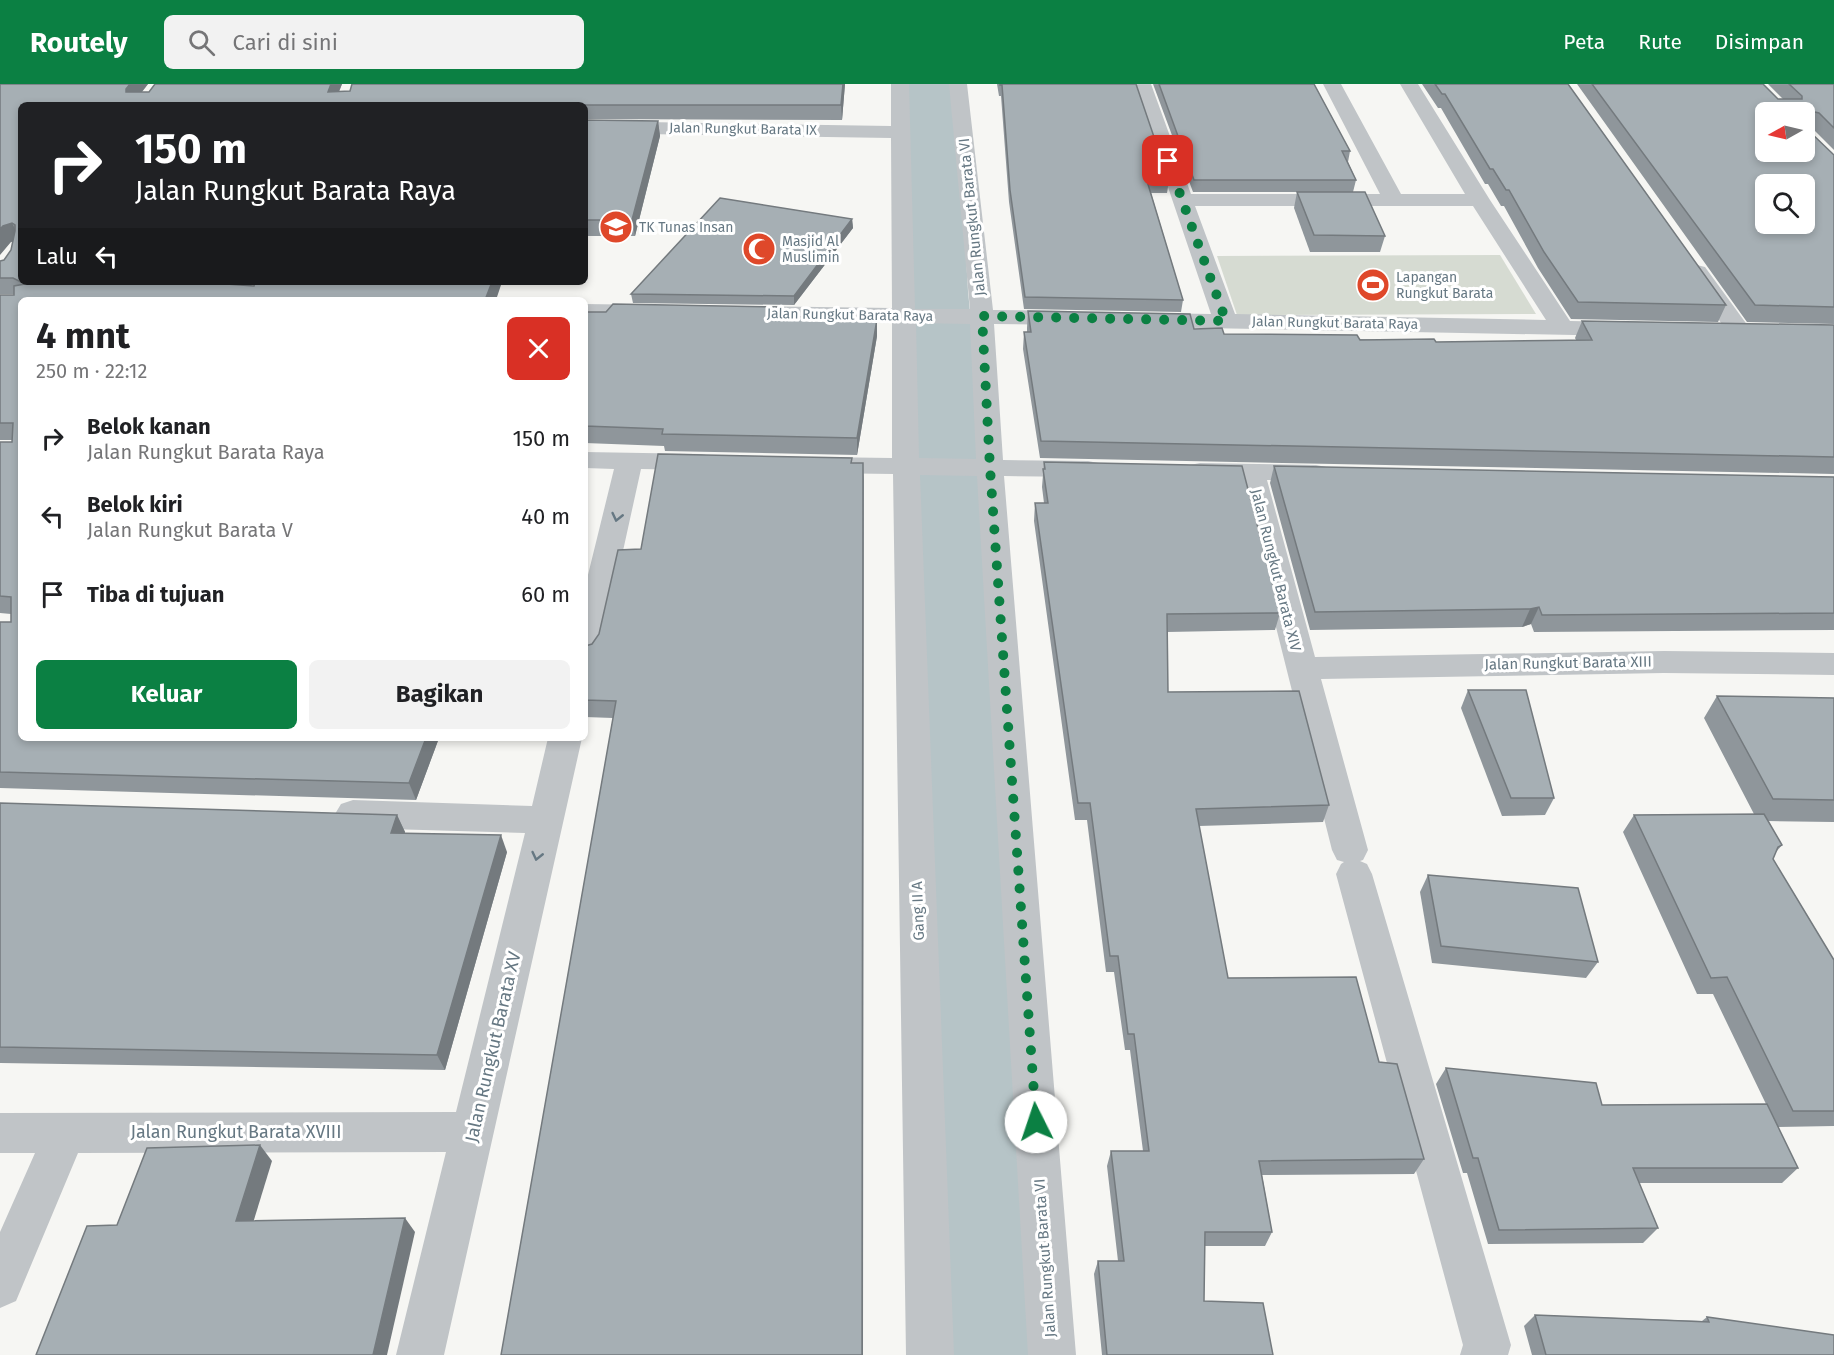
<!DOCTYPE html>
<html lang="id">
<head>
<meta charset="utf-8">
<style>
  :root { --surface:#fff; --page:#f2f2f2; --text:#202124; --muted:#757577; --accent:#0b8043 }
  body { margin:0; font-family:"Fira Sans",sans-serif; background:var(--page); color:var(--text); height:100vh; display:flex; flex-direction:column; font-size:22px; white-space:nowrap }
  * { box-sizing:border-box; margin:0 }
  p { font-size:20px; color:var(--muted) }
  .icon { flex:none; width:33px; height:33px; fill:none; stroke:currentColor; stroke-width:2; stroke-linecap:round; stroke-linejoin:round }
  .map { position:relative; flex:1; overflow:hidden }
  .drawer { position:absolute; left:18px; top:213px; width:570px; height:444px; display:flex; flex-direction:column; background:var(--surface); border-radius:9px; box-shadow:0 3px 9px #0003 }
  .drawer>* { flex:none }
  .banner { position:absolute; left:18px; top:18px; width:570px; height:183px; border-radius:9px; box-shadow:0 3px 9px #0003; background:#202124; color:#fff; overflow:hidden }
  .needle { width:39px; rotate:262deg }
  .fabs { position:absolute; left:1755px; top:18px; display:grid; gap:12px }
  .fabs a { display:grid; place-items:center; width:60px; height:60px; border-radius:9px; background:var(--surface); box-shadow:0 3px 9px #0003; font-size:30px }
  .pin { position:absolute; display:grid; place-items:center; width:51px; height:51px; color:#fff; margin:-26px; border-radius:12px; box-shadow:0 3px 9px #0006 }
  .me { position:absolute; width:66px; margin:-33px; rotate:356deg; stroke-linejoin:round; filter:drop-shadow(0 0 4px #0008) }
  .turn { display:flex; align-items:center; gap:21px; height:126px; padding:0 18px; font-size:27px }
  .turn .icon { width:78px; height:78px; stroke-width:2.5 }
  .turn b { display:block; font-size:42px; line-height:51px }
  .then { display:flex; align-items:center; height:57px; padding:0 18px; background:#0003; gap:12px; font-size:22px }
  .round { display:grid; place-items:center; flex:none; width:63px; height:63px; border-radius:9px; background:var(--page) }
  .head { display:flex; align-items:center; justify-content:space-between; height:102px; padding:0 18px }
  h1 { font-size:36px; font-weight:700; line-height:45px }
  .button { display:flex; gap:12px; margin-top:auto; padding:12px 18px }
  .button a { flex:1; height:69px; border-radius:9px; background:var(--accent); color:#fff; font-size:24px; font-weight:700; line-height:69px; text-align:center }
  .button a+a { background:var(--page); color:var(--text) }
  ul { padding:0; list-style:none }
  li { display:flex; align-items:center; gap:18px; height:78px; padding:0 18px }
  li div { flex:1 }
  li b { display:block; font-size:22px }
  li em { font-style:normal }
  header { display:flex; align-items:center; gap:36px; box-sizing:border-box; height:84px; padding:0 30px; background:var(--accent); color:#fff }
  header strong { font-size:28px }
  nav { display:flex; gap:33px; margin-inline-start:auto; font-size:21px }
  .search { width:420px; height:54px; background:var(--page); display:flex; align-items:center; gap:15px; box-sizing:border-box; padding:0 21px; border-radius:9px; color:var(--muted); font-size:22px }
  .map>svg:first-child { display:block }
  .green { fill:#d6dbd2 }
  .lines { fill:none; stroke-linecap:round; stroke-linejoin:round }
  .river { fill:#b6c4c7; fill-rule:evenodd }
  .street { fill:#c0c4c7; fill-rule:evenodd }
  .wall { fill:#8f969b }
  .shaded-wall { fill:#747a7e }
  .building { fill:#a6afb4; stroke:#747a7e; stroke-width:1.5; fill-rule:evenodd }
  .oneway { stroke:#667883 }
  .route { stroke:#0b8043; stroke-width:10; stroke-dasharray:0 18 }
  .labels { text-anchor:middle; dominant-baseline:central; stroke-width:6; stroke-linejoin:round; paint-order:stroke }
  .far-street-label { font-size:14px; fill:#667883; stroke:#fff }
  .far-poi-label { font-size:14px; fill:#667883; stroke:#fff; text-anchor:start }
  .street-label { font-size:15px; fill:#667883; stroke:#fff }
  .near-street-label { font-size:18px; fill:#667883; stroke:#fff }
</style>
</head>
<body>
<header>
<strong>Routely</strong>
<div class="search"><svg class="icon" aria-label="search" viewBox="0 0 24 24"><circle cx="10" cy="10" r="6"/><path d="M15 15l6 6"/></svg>Cari di sini</div>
<nav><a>Peta</a><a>Rute</a><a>Disimpan</a></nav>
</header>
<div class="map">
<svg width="1834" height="1271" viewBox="0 0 1834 1271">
  <rect width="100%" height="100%" fill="#f6f6f3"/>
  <polygon class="green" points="1500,171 1536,230 1237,231 1217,172"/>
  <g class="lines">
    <polygon class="river" points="902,0 956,0 968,207 999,536 1044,1271 906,1271 909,536 900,207"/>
    <g class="street">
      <path d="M891,0H909L915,225H970L949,0H967L993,226L1072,227L1080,229L1084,234L1080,239L1072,241L994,240L1003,376L1088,377L1098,379L1102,385L1098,391L1088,393L1004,392L1076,1271H1028L977,392L920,391L954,1271H906L893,390L819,389L809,387L805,381L809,375L819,373L892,374V238L734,236L726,234L722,229L726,224L734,222L892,224L891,54L585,49V37L891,42ZM916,239L970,240L976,375L919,374Z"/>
      <path d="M1133,0H1151L1191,110H1380L1323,0H1341L1401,110H1465L1400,0H1418L1490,116L1570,237L1624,238L1633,240L1636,245L1633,250L1624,252L1148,243L1140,241L1136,236L1140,231L1148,229L1211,230ZM1195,122H1473L1546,236L1235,230Z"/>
      <polygon points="1697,181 1705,183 1748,242 1751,247 1748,252 1739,254 1730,252 1686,188 1689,183"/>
      <polygon points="585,220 652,221 660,223 664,228 660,233 652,235 585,234"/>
      <polygon points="585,368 701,370 711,372 715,378 711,384 701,386 641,385 601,567 596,575 585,578 585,503 614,385 585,384"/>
      <polygon points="1200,379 1316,381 1326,383 1330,389 1326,395 1316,397 1267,396 1315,573 1664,567 1834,569 1834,591 1664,589 1321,595 1368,766 1363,776 1360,777 1367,780 1372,790 1511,1261 1508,1271 1460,1271 1463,1261 1336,790 1341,780 1344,778 1337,776 1332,766 1239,396 1200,395 1190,393 1186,387 1190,381"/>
      <polygon points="548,654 582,654 444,1271 396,1271 446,1068 78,1069 16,1217 0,1224 0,1148 35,1069 0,1069 0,1029 456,1028 525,749 353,744 341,740 335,730 341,720 353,716 532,722"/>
    </g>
  </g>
  <g class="wall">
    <polygon points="0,0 148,0 142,8 149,8 155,0 342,0 339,8 350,7 352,0 845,0 842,36 585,35 585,21 21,21 243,201 254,202 502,198 21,216 21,654 439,654 416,716 0,704 0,538 11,538 11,530 0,529 0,358 12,358 12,356 0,356 0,211 14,211 14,210 0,210 0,177 4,176 11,166 13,157 11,158"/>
    <polygon points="997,0 1136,0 1169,97 1167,109 1151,109 1183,216 1181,228 1024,225 1009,118 1001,12 999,12"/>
    <polygon points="1153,0 1314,0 1350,67 1348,78 1356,96 1353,108 1193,108"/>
    <polygon points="1422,0 1568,0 1726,221 1718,238 1571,235 1538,184 1504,122 1501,122 1488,100 1485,100 1441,24 1438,24"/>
    <polygon points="1577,0 1763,0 1778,15 1783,15 1768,0 1834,0 1834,66 1812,44 1809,43 1809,47 1834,71 1834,240 1747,238"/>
    <polygon points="585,36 658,37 660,52 635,152 585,152"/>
    <polygon points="1297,108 1385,152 1380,168 1310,168 1294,124"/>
    <polygon points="852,135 853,144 794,221 633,219 631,210"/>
    <polygon points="1028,227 1194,245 1224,250 1436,258 1576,256 1575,254 1582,237 1834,241 1834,390 1040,374 1023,265 1024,248 1027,248 1027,244"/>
    <polygon points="585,228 877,235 877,252 857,371 665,367 664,362 585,359"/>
    <polygon points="852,374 852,379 863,379 864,396 863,1271 501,1271 613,634 585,633 585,562 592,560 599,550 641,465"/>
    <polygon points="1044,378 1280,529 1275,546 1167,548 1168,608 1329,721 1323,738 1199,742 1228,894 1379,978 1424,1075 1414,1090 1262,1091 1272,1148 1265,1162 1204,1162 1204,1217 1273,1271 1102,1271 1094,1190 1098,1177 1118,1177 1107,1082 1111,1067 1143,1067 1130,966 1125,966 1114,888 1106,888 1087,736 1075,736 1034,437 1035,419 1044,419 1042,403"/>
    <polygon points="1274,382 1834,393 1834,546 1534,548 1531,540 1522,543 1310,546 1270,399"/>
    <polygon points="1468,606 1554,714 1545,731 1502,732 1461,624"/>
    <polygon points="1717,612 1834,614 1834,738 1768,737 1782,761 1776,768 1773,775 1834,876 1834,1042 1778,1043 1798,1084 1782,1099 1639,1099 1658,1144 1643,1159 1488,1160 1467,1089 1463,1089 1436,1000 1446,984 1602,1021 1766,1020 1713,910 1697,910 1623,748 1634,731 1754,730 1704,634"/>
    <polygon points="0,719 397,731 405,748 405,749 507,768 445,986 0,979"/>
    <polygon points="1428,791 1598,878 1586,894 1432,879 1420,808"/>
    <polygon points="1535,1231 1702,1237 1707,1233 1834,1271 1532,1271 1524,1242"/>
  </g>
  <g class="shaded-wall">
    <polygon points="130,0 148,0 132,20 126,8 126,5"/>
    <polygon points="331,0 342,0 333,21 328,8"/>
    <polygon points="843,0 845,0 842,36 841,21"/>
    <polygon points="658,37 660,52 635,152 632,136"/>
    <polygon points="852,135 853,144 794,221 794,212"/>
    <polygon points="12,139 20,155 11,158 0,171 0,145 3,142"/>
    <polygon points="228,198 245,198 234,216 227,200"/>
    <polygon points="492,198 502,198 496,216 485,216"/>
    <polygon points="779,223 780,240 772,232"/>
    <polygon points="877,235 877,252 857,371 857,354"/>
    <polygon points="863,379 863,1271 862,1271"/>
    <polygon points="585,474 587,484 585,494"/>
    <polygon points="1539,523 1531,540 1522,543 1530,525"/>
    <polygon points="426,654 439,654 416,716 409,699"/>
    <polygon points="397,731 405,748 398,766 391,749"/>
    <polygon points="501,751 507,768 445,986 437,971"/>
    <polygon points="260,1061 272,1077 249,1152 236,1137"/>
    <polygon points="405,1134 415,1148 387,1271 373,1271"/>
  </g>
  <g class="building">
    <polygon points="0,0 130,0 126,5 126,8 149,8 155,0 331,0 328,8 350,7 352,0 843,0 841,21 21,21 21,198 13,194 0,194 0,177 4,176 11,166 15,147 15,141 12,139 3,142 0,145"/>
    <polygon points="1000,0 1136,0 1169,97 1147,97 1183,216 1025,213 1010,106 1002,1 1000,1"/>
    <polygon points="1159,0 1314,0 1350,67 1342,67 1356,96 1194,96"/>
    <polygon points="1435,0 1568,0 1726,221 1578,218 1544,168 1509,106 1506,106 1493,85 1490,85 1445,10 1442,10"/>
    <path d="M1592,0H1763L1778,15H1802V12L1789,0H1834V44L1819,29L1810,27L1809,47L1834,71V223L1755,221ZM1766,28H1804V68H1766ZM1766,100H1804V140H1766Z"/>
    <polygon points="585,36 658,37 632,136 585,136"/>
    <polygon points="1297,108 1365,108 1385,152 1314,151"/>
    <polygon points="720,114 852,135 794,212 631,210"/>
    <polygon points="21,198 228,198 227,200 254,202 255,198 492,198 485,216 21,216 21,654 426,654 409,699 0,688 0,538 11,538 11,513 0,512 0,358 12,358 13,339 0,339 0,211 14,211 14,202 25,200"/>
    <polygon points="613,220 779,223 772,232 877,235 857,354 662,350 663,345 585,342 585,228 606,228"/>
    <polygon points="1028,227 1190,230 1194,245 1222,244 1224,250 1357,251 1360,256 1434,255 1436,258 1592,256 1582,237 1834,241 1834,373 1041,357 1024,248 1031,248"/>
    <polygon points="658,370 852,374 851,379 863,379 862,1271 501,1271 616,617 585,616 585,562 592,560 599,550 618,466 641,465"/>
    <polygon points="1044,378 1242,382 1280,529 1167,530 1168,608 1299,607 1329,721 1196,725 1228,894 1356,893 1379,978 1397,980 1424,1075 1259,1077 1272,1148 1205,1148 1204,1217 1263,1219 1273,1271 1107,1271 1098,1177 1124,1177 1111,1067 1149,1067 1134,950 1128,950 1118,872 1110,872 1090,719 1078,719 1035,419 1048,419 1043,385 1045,385"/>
    <polygon points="1274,382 1834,393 1834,529 1542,531 1539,523 1530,525 1315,528"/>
    <polygon points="1468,606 1526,606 1554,714 1511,714"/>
    <polygon points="1717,612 1834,614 1834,716 1773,715"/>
    <polygon points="0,719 397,731 391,749 501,751 437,971 0,963"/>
    <polygon points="1764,730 1782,761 1778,763 1773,775 1834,876 1834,1027 1793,1027 1727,893 1711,894 1634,731"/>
    <polygon points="1428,791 1578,804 1598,878 1441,862"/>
    <polygon points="1446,984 1596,999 1602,1021 1767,1020 1798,1084 1633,1084 1658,1144 1499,1146 1478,1074 1473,1074"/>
    <polygon points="260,1061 236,1137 405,1134 373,1271 36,1271 87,1142 117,1141 147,1064"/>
    <polygon points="1535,1231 1709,1238 1707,1233 1834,1251 1834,1271 1546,1271"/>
  </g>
  <defs><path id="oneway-chevron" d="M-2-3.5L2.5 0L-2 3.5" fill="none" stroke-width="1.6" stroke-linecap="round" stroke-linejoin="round" transform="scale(1.5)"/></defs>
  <g class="oneway">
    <use href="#oneway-chevron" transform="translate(617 433) rotate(103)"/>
    <use href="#oneway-chevron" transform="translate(537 772) rotate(103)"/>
  </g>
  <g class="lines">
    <polyline class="route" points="1036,1038 990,384 982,232 1226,237 1168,77"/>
  </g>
  <defs>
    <symbol id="school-disc" viewBox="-11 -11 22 22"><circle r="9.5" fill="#df482a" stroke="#fff"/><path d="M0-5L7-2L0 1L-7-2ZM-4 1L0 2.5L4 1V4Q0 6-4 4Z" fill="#fff"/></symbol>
    <symbol id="mosque-disc" viewBox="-11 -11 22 22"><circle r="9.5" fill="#df482a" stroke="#fff"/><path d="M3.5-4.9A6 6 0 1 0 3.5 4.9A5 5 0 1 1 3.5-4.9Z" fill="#fff"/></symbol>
    <symbol id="stadium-disc" viewBox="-11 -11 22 22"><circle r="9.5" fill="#df482a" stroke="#fff"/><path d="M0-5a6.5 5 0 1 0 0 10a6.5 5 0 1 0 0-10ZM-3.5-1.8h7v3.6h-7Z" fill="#fff"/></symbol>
  </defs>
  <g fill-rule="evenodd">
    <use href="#school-disc" x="597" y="124" width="38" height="38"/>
    <use href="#mosque-disc" x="740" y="146" width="38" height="38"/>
    <use href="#stadium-disc" x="1354" y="182" width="38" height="38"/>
  </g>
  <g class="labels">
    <g class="far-street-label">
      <text transform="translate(743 45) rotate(1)">Jalan Rungkut Barata IX</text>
      <text transform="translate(850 231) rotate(1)">Jalan Rungkut Barata Raya</text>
      <text transform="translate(1335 239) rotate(1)">Jalan Rungkut Barata Raya</text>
    </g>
    <g class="far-poi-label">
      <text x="639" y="143">TK Tunas Insan</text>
      <text x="782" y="157">Masjid Al<tspan x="782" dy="16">Muslimin</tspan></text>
      <text x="1396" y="193">Lapangan<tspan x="1396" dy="16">Rungkut Barata</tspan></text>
    </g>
    <g class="street-label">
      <text transform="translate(972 133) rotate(-96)">Jalan Rungkut Barata VI</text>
      <text transform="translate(1276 486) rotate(76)">Jalan Rungkut Barata XIV</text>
      <text transform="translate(1568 579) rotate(-1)">Jalan Rungkut Barata XIII</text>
      <text transform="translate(918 827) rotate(-92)">Gang II A</text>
      <text transform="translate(1045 1174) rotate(-94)">Jalan Rungkut Barata VI</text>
    </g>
    <g class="near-street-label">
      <text transform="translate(493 963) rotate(-77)">Jalan Rungkut Barata XV</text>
      <text x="236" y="1048">Jalan Rungkut Barata XVIII</text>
    </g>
  </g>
</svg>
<div class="fabs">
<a><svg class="needle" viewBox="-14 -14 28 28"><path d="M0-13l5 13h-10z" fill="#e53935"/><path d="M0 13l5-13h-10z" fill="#757577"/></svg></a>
<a><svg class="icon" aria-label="search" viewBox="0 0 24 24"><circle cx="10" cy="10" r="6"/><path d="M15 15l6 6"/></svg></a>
</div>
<div class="pin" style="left:1168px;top:77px;background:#d93025"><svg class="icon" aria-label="arrive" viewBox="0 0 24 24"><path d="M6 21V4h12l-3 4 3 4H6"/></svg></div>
<svg class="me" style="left:1036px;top:1038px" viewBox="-20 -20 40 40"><circle r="19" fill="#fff"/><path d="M0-13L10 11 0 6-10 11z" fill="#0b8043"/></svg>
<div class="banner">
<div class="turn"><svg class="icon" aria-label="right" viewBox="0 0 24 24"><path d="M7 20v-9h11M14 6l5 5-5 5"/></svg><div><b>150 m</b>Jalan Rungkut Barata Raya</div></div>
<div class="then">Lalu<svg class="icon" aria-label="left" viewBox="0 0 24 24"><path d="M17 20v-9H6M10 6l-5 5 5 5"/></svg></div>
</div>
<section class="drawer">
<div class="head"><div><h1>4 mnt</h1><p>250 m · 22:12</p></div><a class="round" style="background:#d93025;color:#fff"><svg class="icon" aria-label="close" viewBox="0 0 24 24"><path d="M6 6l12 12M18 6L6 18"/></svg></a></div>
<ul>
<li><svg class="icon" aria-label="right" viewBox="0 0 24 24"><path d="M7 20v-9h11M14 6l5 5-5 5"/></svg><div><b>Belok kanan</b><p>Jalan Rungkut Barata Raya</p></div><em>150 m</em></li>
<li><svg class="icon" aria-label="left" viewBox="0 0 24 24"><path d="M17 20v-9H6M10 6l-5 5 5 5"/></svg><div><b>Belok kiri</b><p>Jalan Rungkut Barata V</p></div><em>40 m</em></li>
<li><svg class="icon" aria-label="arrive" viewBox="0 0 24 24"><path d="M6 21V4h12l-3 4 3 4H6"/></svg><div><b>Tiba di tujuan</b></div><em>60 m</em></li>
</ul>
<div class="button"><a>Keluar</a><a>Bagikan</a></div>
</section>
</div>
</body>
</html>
